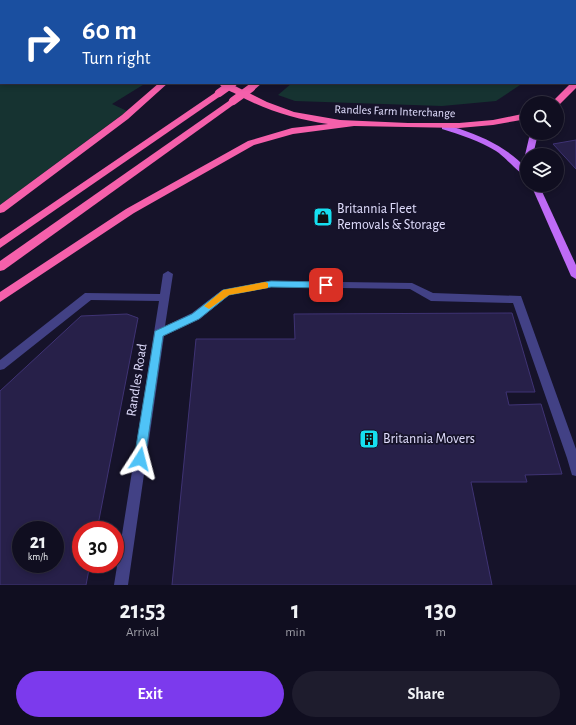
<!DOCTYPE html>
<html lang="en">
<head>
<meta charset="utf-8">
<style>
  :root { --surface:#100e20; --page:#1e1c2d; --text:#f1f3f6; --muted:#9c9ca5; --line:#302e3e; --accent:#7c3aed }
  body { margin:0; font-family:"Alegreya Sans",sans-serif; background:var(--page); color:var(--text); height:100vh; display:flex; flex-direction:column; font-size:15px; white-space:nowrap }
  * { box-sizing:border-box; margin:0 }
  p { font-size:13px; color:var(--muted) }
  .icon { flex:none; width:22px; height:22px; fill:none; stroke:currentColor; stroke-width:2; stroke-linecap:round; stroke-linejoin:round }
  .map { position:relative; height:585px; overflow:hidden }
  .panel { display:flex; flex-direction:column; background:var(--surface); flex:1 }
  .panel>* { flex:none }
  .banner { position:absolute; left:0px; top:0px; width:576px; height:84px; box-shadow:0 2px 6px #0003,0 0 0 1px var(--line); background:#1a4fa0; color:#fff; overflow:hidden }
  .controls { position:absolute; left:520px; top:96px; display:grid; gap:8px }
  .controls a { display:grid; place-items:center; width:44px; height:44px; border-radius:50%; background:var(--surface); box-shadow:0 2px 6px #0003,0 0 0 1px var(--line); font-size:20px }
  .speed { position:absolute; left:12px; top:521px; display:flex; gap:8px; font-size:20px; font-weight:700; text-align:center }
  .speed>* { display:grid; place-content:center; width:52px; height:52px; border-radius:50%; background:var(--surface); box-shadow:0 2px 6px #0003,0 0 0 1px var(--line); line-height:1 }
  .speed small { font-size:10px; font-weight:400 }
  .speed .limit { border:6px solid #d22; background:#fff; color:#111 }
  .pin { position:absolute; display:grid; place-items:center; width:34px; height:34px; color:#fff; margin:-17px; border-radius:8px; box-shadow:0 2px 6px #0006 }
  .me { position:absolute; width:44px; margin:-22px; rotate:9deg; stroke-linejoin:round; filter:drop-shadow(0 0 3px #0008) }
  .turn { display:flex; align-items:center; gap:14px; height:84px; padding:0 16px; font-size:18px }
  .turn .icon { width:52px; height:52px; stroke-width:2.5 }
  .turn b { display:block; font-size:28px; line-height:34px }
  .eta { display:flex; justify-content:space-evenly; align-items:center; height:68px; text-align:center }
  .eta b { font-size:24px; font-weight:700; line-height:28px }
  .cta { display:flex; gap:8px; margin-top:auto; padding:8px 16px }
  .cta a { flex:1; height:46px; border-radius:24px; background:var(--accent); color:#fff; font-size:16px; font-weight:700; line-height:46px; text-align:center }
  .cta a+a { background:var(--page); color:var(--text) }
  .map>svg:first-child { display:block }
  .green { fill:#163331 }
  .building { fill:#272049; stroke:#3f3374; fill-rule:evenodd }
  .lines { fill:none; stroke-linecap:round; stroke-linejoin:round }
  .minor { fill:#424185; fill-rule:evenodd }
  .major { fill:#bf6bf6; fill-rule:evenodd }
  .highway { fill:#f560ab; fill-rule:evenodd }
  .highway-bridge { stroke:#f560ab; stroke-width:8 }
  .route { fill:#4fc3f7; stroke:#337fa1 }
  .slow { fill:#f59e0b }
  .labels { text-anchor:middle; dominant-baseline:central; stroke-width:3.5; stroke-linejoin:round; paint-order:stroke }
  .far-street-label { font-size:12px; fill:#e0ddfd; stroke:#16132a }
  .poi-label { font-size:14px; fill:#e0ddfd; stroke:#16132a; text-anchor:start }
  .street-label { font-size:14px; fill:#e0ddfd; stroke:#16132a }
</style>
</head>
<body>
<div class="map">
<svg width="576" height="585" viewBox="0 0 576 585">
  <rect width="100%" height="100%" fill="#16132a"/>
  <g class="green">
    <polygon points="0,0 167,1 1,1 1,83 146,83 112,104 127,111 0,205"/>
    <polygon points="292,83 523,83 496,101 442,106 295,101 278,95"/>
  </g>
  <g class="building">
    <polygon points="576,140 576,169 553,144"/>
    <polygon points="512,313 535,392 506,392 509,405 541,404 562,474 525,475 527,482 471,482 492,585 172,585 196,339 295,339 294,314"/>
    <path d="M127,314L138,318L97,530H81V564H90L86,585H0V391L81,316ZM21,530H55V564H21Z"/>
  </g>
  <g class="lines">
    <polygon class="minor" points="168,271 173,274 165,326 192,313 222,290 271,281 412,283 433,293 521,296 576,449 576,476 572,475 567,458 513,303 431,301 410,289 271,287 229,295 200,319 164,336 128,585 114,585 159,301 91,300 4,369 0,370 0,360 85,293 160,294 163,274"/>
    <g class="major">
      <path d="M442,125C448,124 455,128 460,129C486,138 509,149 527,169V177C521,175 504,156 496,151C480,141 461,135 442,129Z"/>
      <polygon points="532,133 540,133 537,138 533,155 527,155 527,157 525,155 529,138"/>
      <polygon points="531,185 539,185 576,265 576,279 571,276"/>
    </g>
    <g class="highway">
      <rect x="178" y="0" width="8" height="1"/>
      <polygon points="342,0 351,0 341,1"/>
      <polygon points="363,0 371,0 362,1"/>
      <polygon points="560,0 570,0 571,1 561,1"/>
      <rect x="575" y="7" width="1" height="4"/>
      <polygon points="576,80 576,88 559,105 551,103 571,83 575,83"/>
      <polygon points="159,83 168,83 128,119 4,212 0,213 0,205 122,115"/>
      <path d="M218,83H229L267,102L294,112L340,120L408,123H459L493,120L527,113V119L493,125L459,128L354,126L293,134L254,145L134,213L0,302V292L126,209L248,141L292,128L328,124C295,119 265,110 236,94C230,91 222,88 218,83Z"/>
      <polygon points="252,83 262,83 254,90 248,90 247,88"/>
      <polygon points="219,90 223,93 222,95 0,248 0,239"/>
      <polygon points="233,98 238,101 236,103 4,270 0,271 0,261"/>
    </g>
    <g class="highway-bridge">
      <polyline points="219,93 233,83"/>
      <polyline points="233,101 251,88"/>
    </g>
  </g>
  <polygon class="route" points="271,281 326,282 330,285 326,288 271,287 229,295 199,319 163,336 145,459 144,463 136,463 134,459 155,331 192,314 223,290"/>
  <polygon class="slow" points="265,282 268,283 268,288 229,295 209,309 204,306 223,290"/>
  <defs>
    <symbol id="shop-square" viewBox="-11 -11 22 22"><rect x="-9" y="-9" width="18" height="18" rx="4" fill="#16dff0" stroke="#16132a"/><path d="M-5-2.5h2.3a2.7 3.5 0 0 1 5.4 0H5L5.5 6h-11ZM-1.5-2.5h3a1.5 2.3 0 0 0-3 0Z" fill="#111"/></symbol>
    <symbol id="building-square" viewBox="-11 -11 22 22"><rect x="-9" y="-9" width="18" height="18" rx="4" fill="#16dff0" stroke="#16132a"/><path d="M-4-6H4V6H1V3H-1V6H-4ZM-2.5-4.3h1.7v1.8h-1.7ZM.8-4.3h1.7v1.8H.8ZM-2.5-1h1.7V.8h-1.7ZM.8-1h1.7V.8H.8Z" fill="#111"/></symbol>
  </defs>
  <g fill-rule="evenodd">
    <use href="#shop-square" x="312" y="206" width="22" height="22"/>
    <use href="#building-square" x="358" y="428" width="22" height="22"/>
  </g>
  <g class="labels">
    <g class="far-street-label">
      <text transform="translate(395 111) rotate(2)">Randles Farm Interchange</text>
    </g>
    <g class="poi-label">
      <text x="337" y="209">Britannia Fleet<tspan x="337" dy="16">Removals &amp; Storage</tspan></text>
      <text x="383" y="439">Britannia Movers</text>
    </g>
    <g class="street-label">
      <text transform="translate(137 380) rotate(-81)">Randles Road</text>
    </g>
  </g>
</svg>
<div class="controls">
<a><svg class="icon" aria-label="search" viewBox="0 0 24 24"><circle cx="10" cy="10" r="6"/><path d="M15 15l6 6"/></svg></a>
<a><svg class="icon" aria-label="layers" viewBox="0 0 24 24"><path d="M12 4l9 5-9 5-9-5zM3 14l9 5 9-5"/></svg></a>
</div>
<div class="speed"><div>21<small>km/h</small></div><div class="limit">30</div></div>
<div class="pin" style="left:326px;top:285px;background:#d93025"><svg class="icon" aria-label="arrive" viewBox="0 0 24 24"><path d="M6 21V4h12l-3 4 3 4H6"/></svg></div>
<svg class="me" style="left:140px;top:459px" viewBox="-20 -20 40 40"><path d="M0-17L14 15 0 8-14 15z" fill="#4fc3f7" stroke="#fff" stroke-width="4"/></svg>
<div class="banner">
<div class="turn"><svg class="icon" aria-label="right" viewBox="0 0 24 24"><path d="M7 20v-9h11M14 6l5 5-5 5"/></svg><div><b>60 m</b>Turn right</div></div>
</div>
</div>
<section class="panel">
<div class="eta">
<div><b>21:53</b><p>Arrival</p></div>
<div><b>1</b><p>min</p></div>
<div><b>130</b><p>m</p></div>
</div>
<div class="cta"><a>Exit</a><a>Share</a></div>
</section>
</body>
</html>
